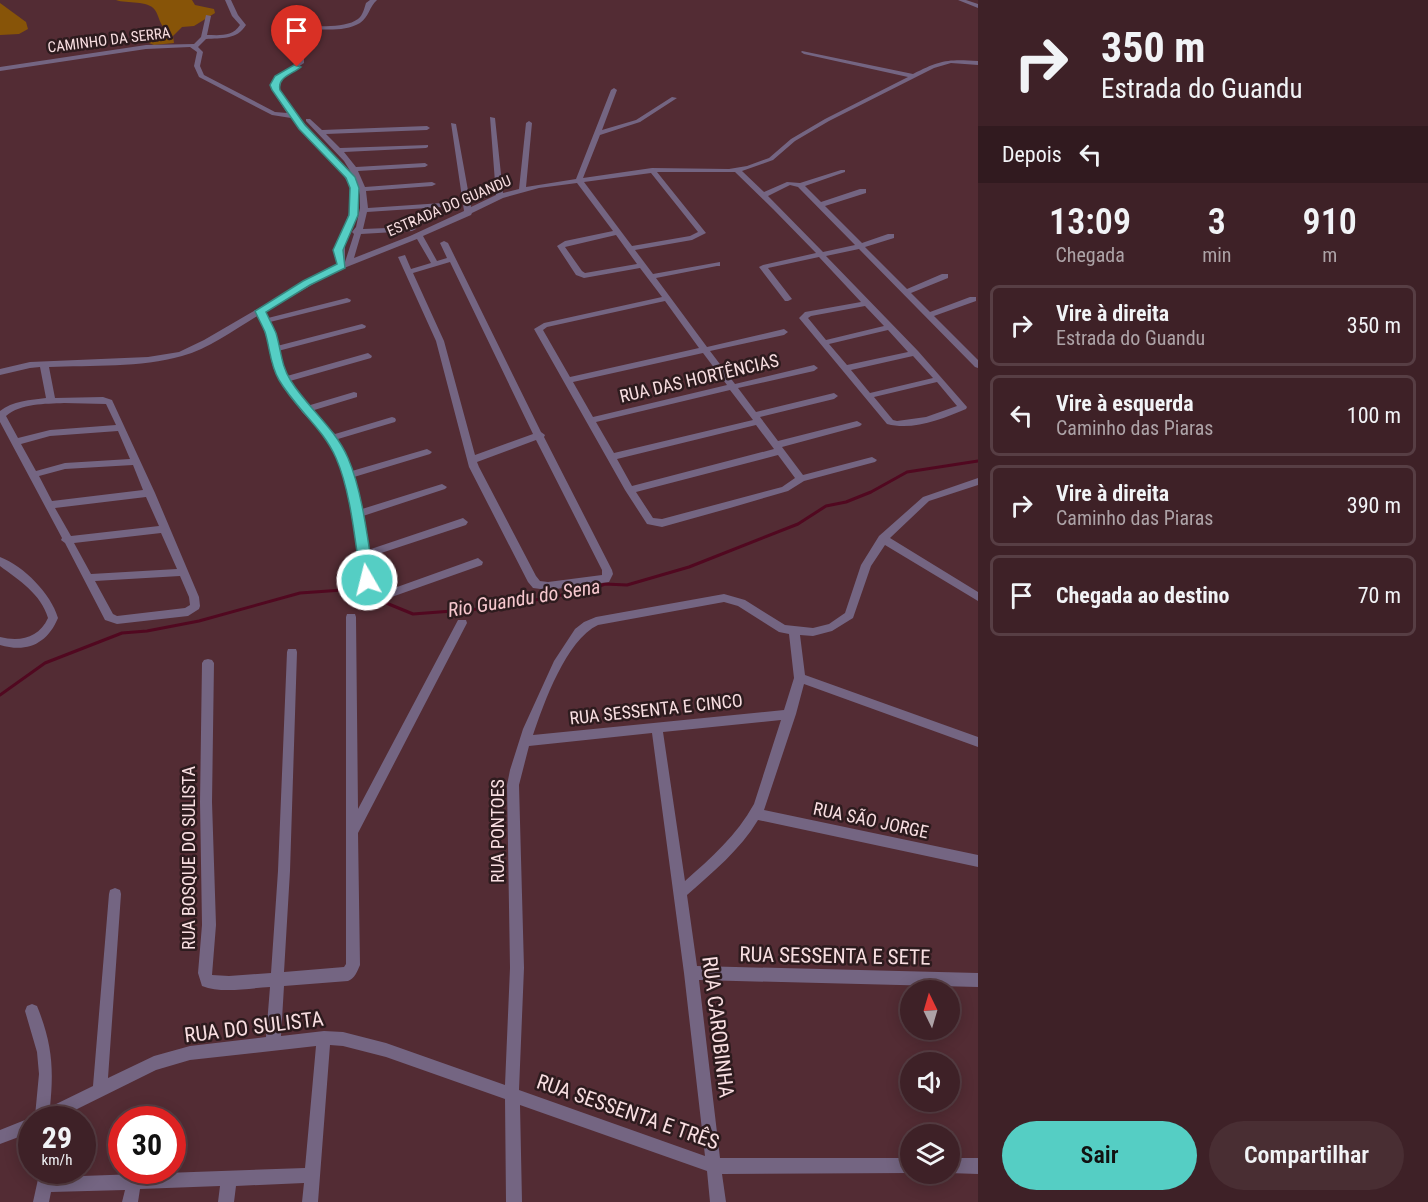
<!DOCTYPE html>
<html lang="pt">
<head>
<meta charset="utf-8">
<style>
  :root { --surface:#3e2127; --page:#492e33; --text:#f1f3f6; --muted:#ada3a7; --line:#573e44; --accent:#55cec4 }
  body { margin:0; font-family:"Roboto Condensed",sans-serif; background:var(--page); color:var(--text); height:100vh; display:flex; flex-direction:column; font-size:22px; white-space:nowrap }
  * { box-sizing:border-box; margin:0 }
  p { font-size:20px; color:var(--muted) }
  .icon { flex:none; width:33px; height:33px; fill:none; stroke:currentColor; stroke-width:2; stroke-linecap:round; stroke-linejoin:round }
  .map { position:relative; flex:1; overflow:hidden }
  .drawer { display:flex; flex-direction:column; background:var(--surface); width:450px }
  .drawer>* { flex:none }
  .hud { background:#3e2127; color:var(--text); overflow:hidden }
  .needle { width:39px; rotate:355deg }
  .controls { position:absolute; left:900px; top:980px; display:grid; gap:12px }
  .controls a { display:grid; place-items:center; width:60px; height:60px; border-radius:50%; background:var(--surface); box-shadow:0 3px 15px #0003,0 0 0 2px var(--line); font-size:30px }
  .speed { position:absolute; left:18px; top:1106px; display:flex; gap:12px; font-size:30px; font-weight:700; text-align:center }
  .speed>* { display:grid; place-content:center; width:78px; height:78px; border-radius:50%; background:var(--surface); box-shadow:0 3px 15px #0003,0 0 0 2px var(--line); line-height:1 }
  .speed small { font-size:15px; font-weight:400 }
  .speed .limit { border:9px solid #d22; background:#fff; color:#111 }
  .pin { position:absolute; display:grid; place-items:center; width:51px; height:51px; color:#fff; margin:-62px -26px; border-radius:50% 50% 50% 0; rotate:-45deg; box-shadow:0 0 6px #0007 }
  .pin .icon { rotate:45deg }
  .me { position:absolute; width:66px; margin:-33px; rotate:352deg; stroke-linejoin:round; filter:drop-shadow(0 0 4px #0008) }
  .turn { display:flex; align-items:center; gap:21px; height:126px; padding:0 24px; font-size:27px }
  .turn .icon { width:78px; height:78px; stroke-width:2.5 }
  .turn b { display:block; font-size:42px; line-height:51px }
  .then { display:flex; align-items:center; height:57px; padding:0 24px; background:#0003; gap:12px; font-size:22px }
  .eta { display:flex; justify-content:space-evenly; align-items:center; height:102px; text-align:center }
  .eta b { font-size:36px; font-weight:600; line-height:42px }
  .cta { display:flex; gap:12px; margin-top:auto; padding:12px 24px }
  .cta a { flex:1; height:69px; border-radius:36px; background:var(--accent); color:#111; font-size:24px; font-weight:600; line-height:69px; text-align:center }
  .cta a+a { background:var(--page); color:var(--text) }
  ul { padding:0; list-style:none }
  li { display:flex; align-items:center; gap:18px; height:81px; margin:0 12px 9px; padding:0 12px; border:3px solid var(--line); border-radius:9px }
  li div { flex:1 }
  li b { display:block; font-size:22px }
  li em { font-style:normal }
  main { display:flex; flex:1; min-height:0 }
  .map>svg:first-child { display:block }
  .forest { fill:#875408 }
  .lines { fill:none; stroke-linecap:round; stroke-linejoin:round }
  .stream { stroke:#510820; stroke-width:3 }
  .minor { fill:#746582; fill-rule:evenodd }
  .route { fill:#55cec4; stroke:#37867f; stroke-width:1.5 }
  .labels { text-anchor:middle; dominant-baseline:central; stroke-width:5; stroke-linejoin:round; paint-order:stroke }
  .far-street-label { font-size:15px; fill:#f8dee1; stroke:#2d1b1e }
  .street-label { font-size:18px; fill:#f8dee1; stroke:#2d1b1e }
  .water-label { font-size:20px; font-style:italic; fill:#f6c7ce; stroke:#2d1b1e }
  .near-street-label { font-size:21px; fill:#f8dee1; stroke:#2d1b1e }
</style>
</head>
<body>
<main>
<div class="map">
<svg width="978" height="1202" viewBox="0 0 978 1202">
  <rect width="100%" height="100%" fill="#532c34"/>
  <g class="forest">
    <path d="M116,0H192L195,5L214,9L215,13L194,26L182,27L173,36L174,43L154,45L149,43L147,37L159,34L164,28C159,22 159,16 155,10C148,0 127,4 116,0Z"/>
    <polygon points="0,3 26,22 28,29 19,34 0,35"/>
  </g>
  <g class="lines">
    <g class="stream">
      <polyline points="374,598 413,614 492,608 589,590 605,584 627,585 689,567 798,524 826,506 846,502 871,492 907,472 978,461"/>
      <polyline points="0,695 45,663 122,633 147,631 199,621 300,593 357,589 369,595"/>
    </g>
    <g class="minor">
      <path d="M225,0H231L238,15L246,25C237,40 221,38 206,39L198,47L203,52L200,66L204,75L275,112L287,113L274,93L271,85L276,77L298,62V54L289,35L292,28C310,24 343,30 358,19C363,15 364,9 366,3L370,0H377C369,7 369,17 360,23C342,34 316,27 296,30L295,35L304,54V63L280,79L277,85L292,110L349,171L358,186L359,197L358,207L345,245V262L354,234L352,232L356,227L360,208V195L357,182L344,161L306,121V119H310L322,130L427,126L430,128L427,130L326,134L340,148L428,145V147L426,148L344,152L356,167L425,163L428,165L425,167L358,171L365,187L432,182L436,184L432,186L366,191L368,208L442,203L446,205L442,207L367,212L363,229L412,227L416,229L412,231L361,234L354,258L410,236L464,211L451,123L456,124L471,207L496,195L490,117L495,118L503,193L519,189L526,123L529,121L532,123L526,187L576,179L611,90L614,88L617,90L602,130L636,120L672,97L677,98L640,122L600,135L583,178L652,168L729,169L747,166L769,158L791,139L825,119L908,77L804,54L801,52L802,51L913,74C940,60 948,59 978,61V65L951,63L934,68L829,121L795,141L773,160L742,171L764,192L787,182L800,183L841,170H845V172L805,186L821,202L860,189H866V193L825,206L862,243L888,234H894V238L865,247L907,289L942,274H948V278L911,293L930,312L970,297H976V301L934,316L978,360V368L975,367L859,249L826,256L918,351L967,407L966,409C942,419 913,431 887,424L799,318L805,312L861,302L819,257L768,268L792,299L788,301H785L759,267L763,265L816,253L773,209L735,172H657L706,233L692,240L635,250L653,274L720,262V266H717L656,278L707,347L784,329L788,332L784,335L710,351L735,384L814,365L818,368L814,371L738,388L756,412L834,393L838,396L834,399L760,417L778,441L857,421L862,424L860,426L782,447L803,475L872,457L877,460L875,462L804,481L788,491L730,508L662,527L647,524L625,490L534,329L544,323L662,297L640,268L584,278L576,275L557,246L565,241L613,231L577,183L539,188L503,198L472,213L471,215L423,236L437,261L447,258L440,243L444,241L448,243L541,432L545,435L544,437L612,570L613,574L609,582L548,590L533,588L528,582L469,467L436,341L398,257L405,255L411,269L431,263L417,239L334,272L265,312L268,318L347,298L351,300L350,302L270,322L277,346L362,324L366,326L365,328L278,351L287,376L368,353L372,356L371,358L290,381L307,406L354,392L357,393V397L311,411L335,434L392,417L395,418L396,420L395,422L338,439L352,471L427,449L432,452L430,454L354,477L362,509L442,484L447,487L445,489L363,516L368,550L463,518L468,522L466,525L369,557L375,592L386,591L478,558L483,562L482,565L386,599L374,600L366,597L350,497L339,460L330,441L302,412L280,380L259,315C235,329 209,349 182,356C141,368 91,365 49,367L55,398L103,397L112,400L155,493L199,597L200,606L199,609L188,616L117,624L105,620L65,543L61,540L62,538L0,422V411C12,401 31,400 46,398L40,367L30,368L0,375V369L30,362L148,357L179,352L204,340L328,268L338,265V245L351,207L352,197L350,186L340,170L291,118L272,115L199,77L194,66L197,52L190,47L146,49L0,71V67L146,45L194,44L201,37L206,15L211,16L207,35C220,35 232,37 240,25L232,16ZM651,173L698,232L690,236L632,246L584,182ZM790,185L798,187L855,245L823,252L768,196ZM616,235L637,264L585,273L582,271L565,247ZM450,262L533,434L475,455L444,341L413,273ZM665,301L699,348L570,377L543,330L547,327ZM865,306L884,326L826,340L808,318L811,316ZM888,330L908,352L847,365L829,344ZM703,353L727,385L593,417L573,382ZM913,356L933,378L870,393L851,370ZM937,382L957,406L926,417L897,421L893,420L874,397ZM730,390L753,420L614,453L596,422ZM64,403L106,404L116,425L50,430L18,438L6,416C21,403 45,404 64,403ZM756,425L774,449L632,486L617,459ZM118,431L130,459L65,463L36,471L21,444L50,436ZM536,440L602,570V575L548,582L540,581L536,576L479,467L477,462ZM778,455L795,478L782,487L662,519L653,518L636,492ZM133,465L143,490L52,501L39,476L65,469ZM146,497L159,526L71,536L55,508ZM161,533L177,569L91,574L74,543ZM180,576L189,597L190,605L185,608L117,616L113,614L95,581Z"/>
      <polygon points="958,0 966,0 978,4 978,8"/>
      <path d="M978,478V485L929,501L890,538L978,592V601L885,545L871,566L853,618L832,631L813,636L800,635L805,675L978,737V747L804,684L796,714L764,810L978,855V867L758,820C740,850 713,872 687,895L697,966L978,973V987L699,980L720,1158H910L911,1173L722,1174L726,1202H710L707,1171L520,1105L522,1202H506L505,1099L386,1057L343,1046L330,1045L318,1202H302L304,1183L236,1186L234,1202H218L220,1186L140,1189L138,1202H122L125,1190L51,1192L49,1202H33L40,1170H56L54,1177L305,1168L316,1046L190,1060L156,1070L57,1119H32V1132L0,1144V1130L35,1116L39,1074L37,1052L25,1011L27,1006L32,1004L37,1006C52,1043 54,1068 50,1107L93,1086L109,894L110,890L115,888L120,890L121,894L108,1078L154,1056L190,1046L266,1037L270,987C249,988 222,994 202,986L198,973L202,925L200,802L202,663L204,660L208,659L212,660L214,663L212,802L216,925L212,975L229,976L271,973L278,871L287,652L288,649H296L297,652L290,871L284,972L344,967L346,964V617L347,614H355L356,617L358,809L458,620H466L467,623L358,833L360,965C357,972 355,978 348,981L284,986L281,1036L324,1031L343,1032L386,1043L505,1085L510,968L507,785L510,770L523,729L554,661L575,629L584,622L596,617L724,594L745,600L785,625L813,628L829,624L845,613L861,565L879,536L923,497ZM724,602L738,606L779,632L789,634L794,678L784,710L533,735C544,703 566,640 598,625ZM781,720L754,804C737,835 711,858 685,881L663,732ZM652,733L684,973L705,1156L519,1090L524,968L519,785L529,746Z"/>
      <path d="M0,557C24,566 51,594 58,618C47,644 27,653 0,645V637C20,642 39,638 48,618C41,594 19,580 0,566Z"/>
      <polygon points="950,1158 978,1158 978,1174 949,1173"/>
    </g>
  </g>
  <path class="route" d="M294,65L301,67C293,74 277,77 280,90L305,125L355,177L359,188L358,215L343,250L345,268L310,285L266,312C269,319 273,326 276,333C281,349 281,366 291,381C308,408 335,428 348,458C363,493 368,542 374,580L367,585L361,580C355,542 351,492 336,458C323,428 296,409 279,380C270,365 270,348 265,332C262,325 258,318 255,311L303,281L337,264L333,250L349,215L350,188L346,178L299,129L272,90L270,85L275,76Z"/>
  <g class="labels">
    <g class="far-street-label">
      <text transform="translate(109 40) rotate(-7)">CAMINHO DA SERRA</text>
      <text transform="translate(449 206) rotate(-23)">ESTRADA DO GUANDU</text>
    </g>
    <g class="street-label">
      <text transform="translate(699 378) rotate(-13)">RUA DAS HORTÊNCIAS</text>
      <text transform="translate(656 709) rotate(-6)">RUA SESSENTA E CINCO</text>
      <text transform="translate(871 820) rotate(12)">RUA SÃO JORGE</text>
      <text transform="translate(497 831) rotate(-90)">RUA PONTOES</text>
      <text transform="translate(188 858) rotate(-90)">RUA BOSQUE DO SULISTA</text>
    </g>
    <g class="water-label">
      <text transform="translate(524 598) rotate(-9)">Rio Guandu do Sena</text>
    </g>
    <g class="near-street-label">
      <text transform="translate(835 956) rotate(1)">RUA SESSENTA E SETE</text>
      <text transform="translate(254 1027) rotate(-7)">RUA DO SULISTA</text>
      <text transform="translate(718 1027) rotate(83)">RUA CAROBINHA</text>
      <text transform="translate(628 1112) rotate(19)">RUA SESSENTA E TRÊS</text>
    </g>
  </g>
</svg>
<div class="controls">
<a><svg class="needle" viewBox="-14 -14 28 28"><path d="M0-13l5 13h-10z" fill="#e53935"/><path d="M0 13l5-13h-10z" fill="#ada3a7"/></svg></a>
<a><svg class="icon" aria-label="sound" viewBox="0 0 24 24"><path d="M4 9h4l5-4v14l-5-4H4zM17 9q2 3 0 6"/></svg></a>
<a><svg class="icon" aria-label="layers" viewBox="0 0 24 24"><path d="M12 4l9 5-9 5-9-5zM3 14l9 5 9-5"/></svg></a>
</div>
<div class="speed"><div>29<small>km/h</small></div><div class="limit">30</div></div>
<div class="pin" style="left:297px;top:67px;background:#d93025"><svg class="icon" aria-label="arrive" viewBox="0 0 24 24"><path d="M6 21V4h12l-3 4 3 4H6"/></svg></div>
<svg class="me" style="left:367px;top:580px" viewBox="-20 -20 40 40"><circle r="17" fill="#55cec4" stroke="#fff" stroke-width="3"/><path d="M0-11L8 9 0 5-8 9z" fill="#fff"/></svg>
</div>
<section class="drawer">
<div class="hud">
<div class="turn"><svg class="icon" aria-label="right" viewBox="0 0 24 24"><path d="M7 20v-9h11M14 6l5 5-5 5"/></svg><div><b>350 m</b>Estrada do Guandu</div></div>
<div class="then">Depois<svg class="icon" aria-label="left" viewBox="0 0 24 24"><path d="M17 20v-9H6M10 6l-5 5 5 5"/></svg></div>
</div>
<div class="eta">
<div><b>13:09</b><p>Chegada</p></div>
<div><b>3</b><p>min</p></div>
<div><b>910</b><p>m</p></div>
</div>
<ul>
<li><svg class="icon" aria-label="right" viewBox="0 0 24 24"><path d="M7 20v-9h11M14 6l5 5-5 5"/></svg><div><b>Vire à direita</b><p>Estrada do Guandu</p></div><em>350 m</em></li>
<li><svg class="icon" aria-label="left" viewBox="0 0 24 24"><path d="M17 20v-9H6M10 6l-5 5 5 5"/></svg><div><b>Vire à esquerda</b><p>Caminho das Piaras</p></div><em>100 m</em></li>
<li><svg class="icon" aria-label="right" viewBox="0 0 24 24"><path d="M7 20v-9h11M14 6l5 5-5 5"/></svg><div><b>Vire à direita</b><p>Caminho das Piaras</p></div><em>390 m</em></li>
<li><svg class="icon" aria-label="arrive" viewBox="0 0 24 24"><path d="M6 21V4h12l-3 4 3 4H6"/></svg><div><b>Chegada ao destino</b></div><em>70 m</em></li>
</ul>
<div class="cta"><a>Sair</a><a>Compartilhar</a></div>
</section>
</main>
</body>
</html>
